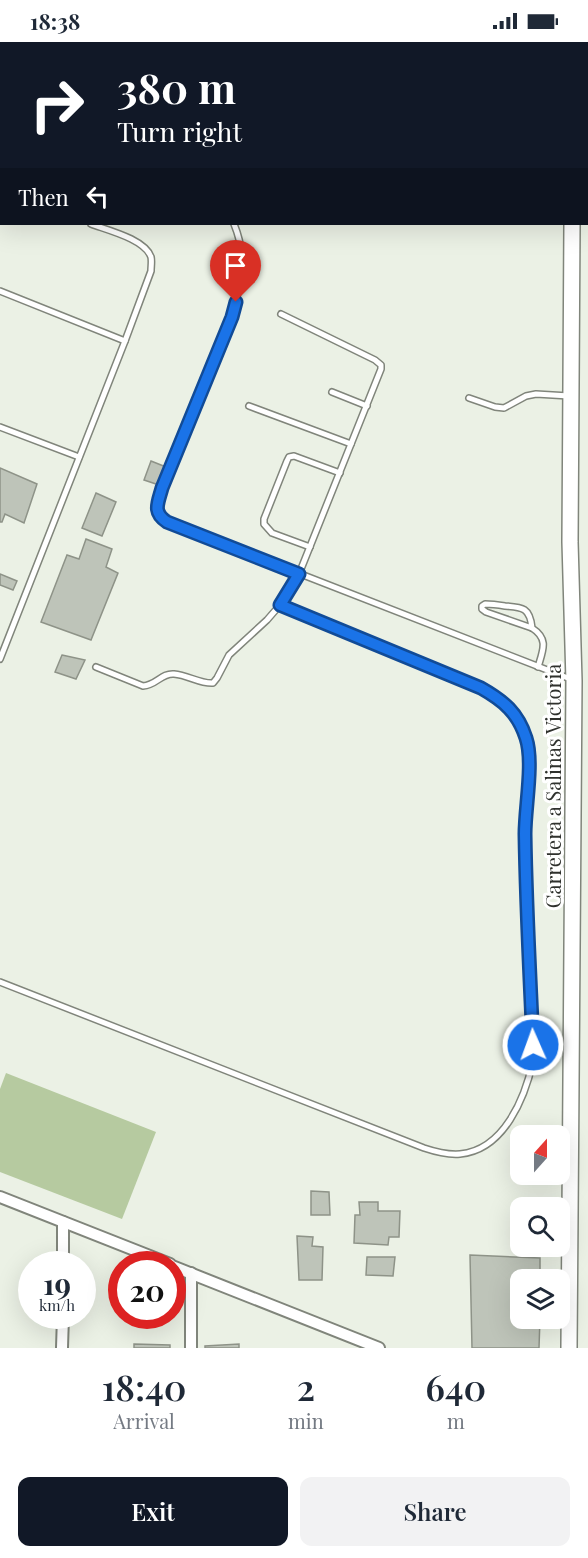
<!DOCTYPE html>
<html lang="en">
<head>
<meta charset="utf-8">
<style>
  :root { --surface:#fff; --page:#f2f2f3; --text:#1f2937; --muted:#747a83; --accent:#111827 }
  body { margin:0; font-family:"Playfair Display",serif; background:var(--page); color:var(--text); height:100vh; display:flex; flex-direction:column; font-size:22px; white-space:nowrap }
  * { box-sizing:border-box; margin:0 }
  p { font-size:20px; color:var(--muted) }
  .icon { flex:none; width:33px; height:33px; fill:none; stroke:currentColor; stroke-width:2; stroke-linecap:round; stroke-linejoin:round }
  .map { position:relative; height:1306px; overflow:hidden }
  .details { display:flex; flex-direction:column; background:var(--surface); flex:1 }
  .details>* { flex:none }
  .top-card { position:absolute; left:0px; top:0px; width:588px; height:183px; box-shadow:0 6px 24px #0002; background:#111827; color:#fff; overflow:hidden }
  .needle { width:39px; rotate:21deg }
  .buttons { position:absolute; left:510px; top:1083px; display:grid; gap:12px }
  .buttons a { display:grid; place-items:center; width:60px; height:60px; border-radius:12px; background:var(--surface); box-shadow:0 6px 24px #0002; font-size:30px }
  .speed { position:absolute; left:18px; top:1209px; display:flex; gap:12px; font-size:30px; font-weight:700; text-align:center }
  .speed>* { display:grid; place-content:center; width:78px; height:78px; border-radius:50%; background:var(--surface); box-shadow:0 6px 24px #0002; line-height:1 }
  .speed small { font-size:15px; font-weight:400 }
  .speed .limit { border:9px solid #d22; background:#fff; color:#111 }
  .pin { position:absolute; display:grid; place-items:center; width:51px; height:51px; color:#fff; margin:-62px -26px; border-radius:50% 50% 50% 0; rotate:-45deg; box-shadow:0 0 6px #0007 }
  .pin .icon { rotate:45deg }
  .me { position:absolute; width:66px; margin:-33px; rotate:358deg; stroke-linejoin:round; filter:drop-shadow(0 0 4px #0008) }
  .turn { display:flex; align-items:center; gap:21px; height:126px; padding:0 18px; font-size:27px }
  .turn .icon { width:78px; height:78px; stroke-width:2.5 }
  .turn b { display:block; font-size:42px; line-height:51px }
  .then { display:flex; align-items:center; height:57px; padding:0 18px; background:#0003; gap:12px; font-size:22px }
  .eta { display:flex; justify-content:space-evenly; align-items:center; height:102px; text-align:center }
  .eta b { font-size:36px; font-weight:600; line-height:42px }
  .cta { display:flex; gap:12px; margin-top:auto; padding:12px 18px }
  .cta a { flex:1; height:69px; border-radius:12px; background:var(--accent); color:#fff; font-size:24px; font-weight:600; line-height:69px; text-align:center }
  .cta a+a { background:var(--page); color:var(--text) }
  .status { display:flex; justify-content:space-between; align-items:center; height:42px; padding:0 30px; background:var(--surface); direction:ltr }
  .status svg { height:16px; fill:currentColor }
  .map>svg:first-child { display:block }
  .green { fill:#b6caa0 }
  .building { fill:#bec4b9; stroke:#8e9388; stroke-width:1.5 }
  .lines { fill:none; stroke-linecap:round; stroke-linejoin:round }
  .service-casing { stroke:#80857b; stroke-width:8 }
  .minor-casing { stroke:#80857b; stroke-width:14 }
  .secondary-casing { stroke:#80857b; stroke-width:18 }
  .service { stroke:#fff; stroke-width:5 }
  .minor { stroke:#fff; stroke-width:10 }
  .secondary { stroke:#fff; stroke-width:15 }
  .route-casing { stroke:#114b97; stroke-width:15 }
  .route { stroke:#1a73e8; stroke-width:10 }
  .labels { text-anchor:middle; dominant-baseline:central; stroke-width:6; stroke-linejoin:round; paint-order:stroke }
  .street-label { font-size:20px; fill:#2f312d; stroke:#fff }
</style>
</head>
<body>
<div class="status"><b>18:38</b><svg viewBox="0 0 49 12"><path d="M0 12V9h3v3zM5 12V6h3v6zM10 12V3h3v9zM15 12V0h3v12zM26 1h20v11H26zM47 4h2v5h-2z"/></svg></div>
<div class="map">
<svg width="588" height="1306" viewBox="0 0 588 1306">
  <rect width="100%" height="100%" fill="#ebf1e5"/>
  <polygon class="green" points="6,1031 156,1090 122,1177 0,1130 0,1047"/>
  <g class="building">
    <polygon points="151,419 166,425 159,443 144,438"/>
    <polygon points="0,426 37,442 24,481 5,472 2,480 0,480"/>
    <polygon points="96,451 116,460 102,494 82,486"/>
    <polygon points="86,497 112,507 106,525 118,531 91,598 41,580 67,513 79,517"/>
    <polygon points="0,532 17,539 13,548 0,543"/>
    <polygon points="62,613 85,618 76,637 55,630"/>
    <polygon points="311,1149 329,1150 330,1173 311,1173"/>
    <polygon points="359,1160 378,1160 378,1169 400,1169 399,1195 389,1195 388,1203 354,1201 355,1173 360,1173"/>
    <polygon points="297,1194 313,1195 312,1204 323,1205 322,1238 299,1238"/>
    <polygon points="470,1213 540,1216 540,1238 520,1238 520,1276 540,1276 539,1306 472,1306"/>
    <polygon points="367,1215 395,1215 393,1234 366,1233"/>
    <polygon points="134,1302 170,1303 170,1306 134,1306"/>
    <polygon points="239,1302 239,1306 205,1306 205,1304"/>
  </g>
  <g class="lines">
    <defs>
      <g id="service">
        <polyline points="78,0 78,2"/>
        <polyline points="509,0 513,2"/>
        <polyline points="283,2 283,0"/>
        <polyline points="355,2 355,0"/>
        <polyline points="0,48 2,48"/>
        <polyline points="0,146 2,146"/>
        <path d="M234,182C248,216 241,240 232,275L162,446L157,467L162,477L167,480L573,638"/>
        <polyline points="0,249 125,299"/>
        <polyline points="332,350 367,364"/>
        <polyline points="469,356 495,365 504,366 526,354 536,352 569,354"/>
        <polyline points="249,364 351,402 381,327 381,323 375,318 281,272"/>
        <polyline points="0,385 79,415"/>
        <polyline points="310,505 272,491 264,482 264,477 287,419 289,415 294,414 340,431"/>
        <path d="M532,586C530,566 523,565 505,564C499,563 492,562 485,562L482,564V567L486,570L532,586C549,597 543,608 538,625"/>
        <path d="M0,617L125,299L151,229C151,224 152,219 151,215C145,197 107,188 91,182"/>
        <path d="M96,625L143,644C157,643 161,631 174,632C188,633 200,642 213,641L217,636L229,613L267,578L280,563L299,532L351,402"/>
        <path d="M0,940L424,1106C436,1110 448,1113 460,1112C504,1108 525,1056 533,1019C533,943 525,867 525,791C525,764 533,726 527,700C522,674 503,659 481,646L280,563"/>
      </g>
      <g id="minor">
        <polyline points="0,1155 170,1222"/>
        <polyline points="63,1222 63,1180"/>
        <polyline points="172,1224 379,1306"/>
        <polyline points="191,1231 191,1306"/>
        <polyline points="62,1306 63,1274"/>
      </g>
      <g id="secondary">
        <polyline points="572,0 572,2"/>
        <polyline points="569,1306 574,639 570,500 572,182"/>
      </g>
    </defs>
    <use href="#service" class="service-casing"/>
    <use href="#minor" class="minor-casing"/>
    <use href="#secondary" class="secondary-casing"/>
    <use href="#service" class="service"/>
    <use href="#minor" class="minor"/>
    <use href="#secondary" class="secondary"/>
  </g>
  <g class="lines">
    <defs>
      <path id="route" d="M236,260L232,275L162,446C158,461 152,470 167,480L299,532L280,563L481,646C504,659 518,671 526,696C534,720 525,765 525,792C526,862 530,933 533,1003"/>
    </defs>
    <use href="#route" class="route-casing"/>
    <use href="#route" class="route"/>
  </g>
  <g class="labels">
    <g class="street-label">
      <text transform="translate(552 744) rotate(-90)">Carretera a Salinas Victoria</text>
    </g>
  </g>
</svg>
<div class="buttons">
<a><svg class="needle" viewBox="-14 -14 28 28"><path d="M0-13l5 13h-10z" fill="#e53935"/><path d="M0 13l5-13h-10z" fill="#747a83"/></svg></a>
<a><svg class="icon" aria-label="search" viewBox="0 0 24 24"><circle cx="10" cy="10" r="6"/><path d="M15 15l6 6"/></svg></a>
<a><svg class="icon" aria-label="layers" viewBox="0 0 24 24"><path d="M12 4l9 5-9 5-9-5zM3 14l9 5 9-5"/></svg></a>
</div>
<div class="speed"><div>19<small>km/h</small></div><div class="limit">20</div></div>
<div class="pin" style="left:236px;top:260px;background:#d93025"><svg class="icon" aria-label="arrive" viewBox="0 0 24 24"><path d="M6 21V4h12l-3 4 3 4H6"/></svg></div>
<svg class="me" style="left:533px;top:1003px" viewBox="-20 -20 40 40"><circle r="17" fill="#1a73e8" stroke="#fff" stroke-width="3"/><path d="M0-11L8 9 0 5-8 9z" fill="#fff"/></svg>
<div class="top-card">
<div class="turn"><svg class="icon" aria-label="right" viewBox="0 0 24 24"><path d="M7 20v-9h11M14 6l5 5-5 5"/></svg><div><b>380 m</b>Turn right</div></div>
<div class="then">Then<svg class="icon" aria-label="left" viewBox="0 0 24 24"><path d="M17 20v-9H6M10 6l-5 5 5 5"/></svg></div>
</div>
</div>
<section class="details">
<div class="eta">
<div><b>18:40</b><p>Arrival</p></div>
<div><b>2</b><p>min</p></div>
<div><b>640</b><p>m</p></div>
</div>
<div class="cta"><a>Exit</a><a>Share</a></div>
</section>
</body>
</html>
